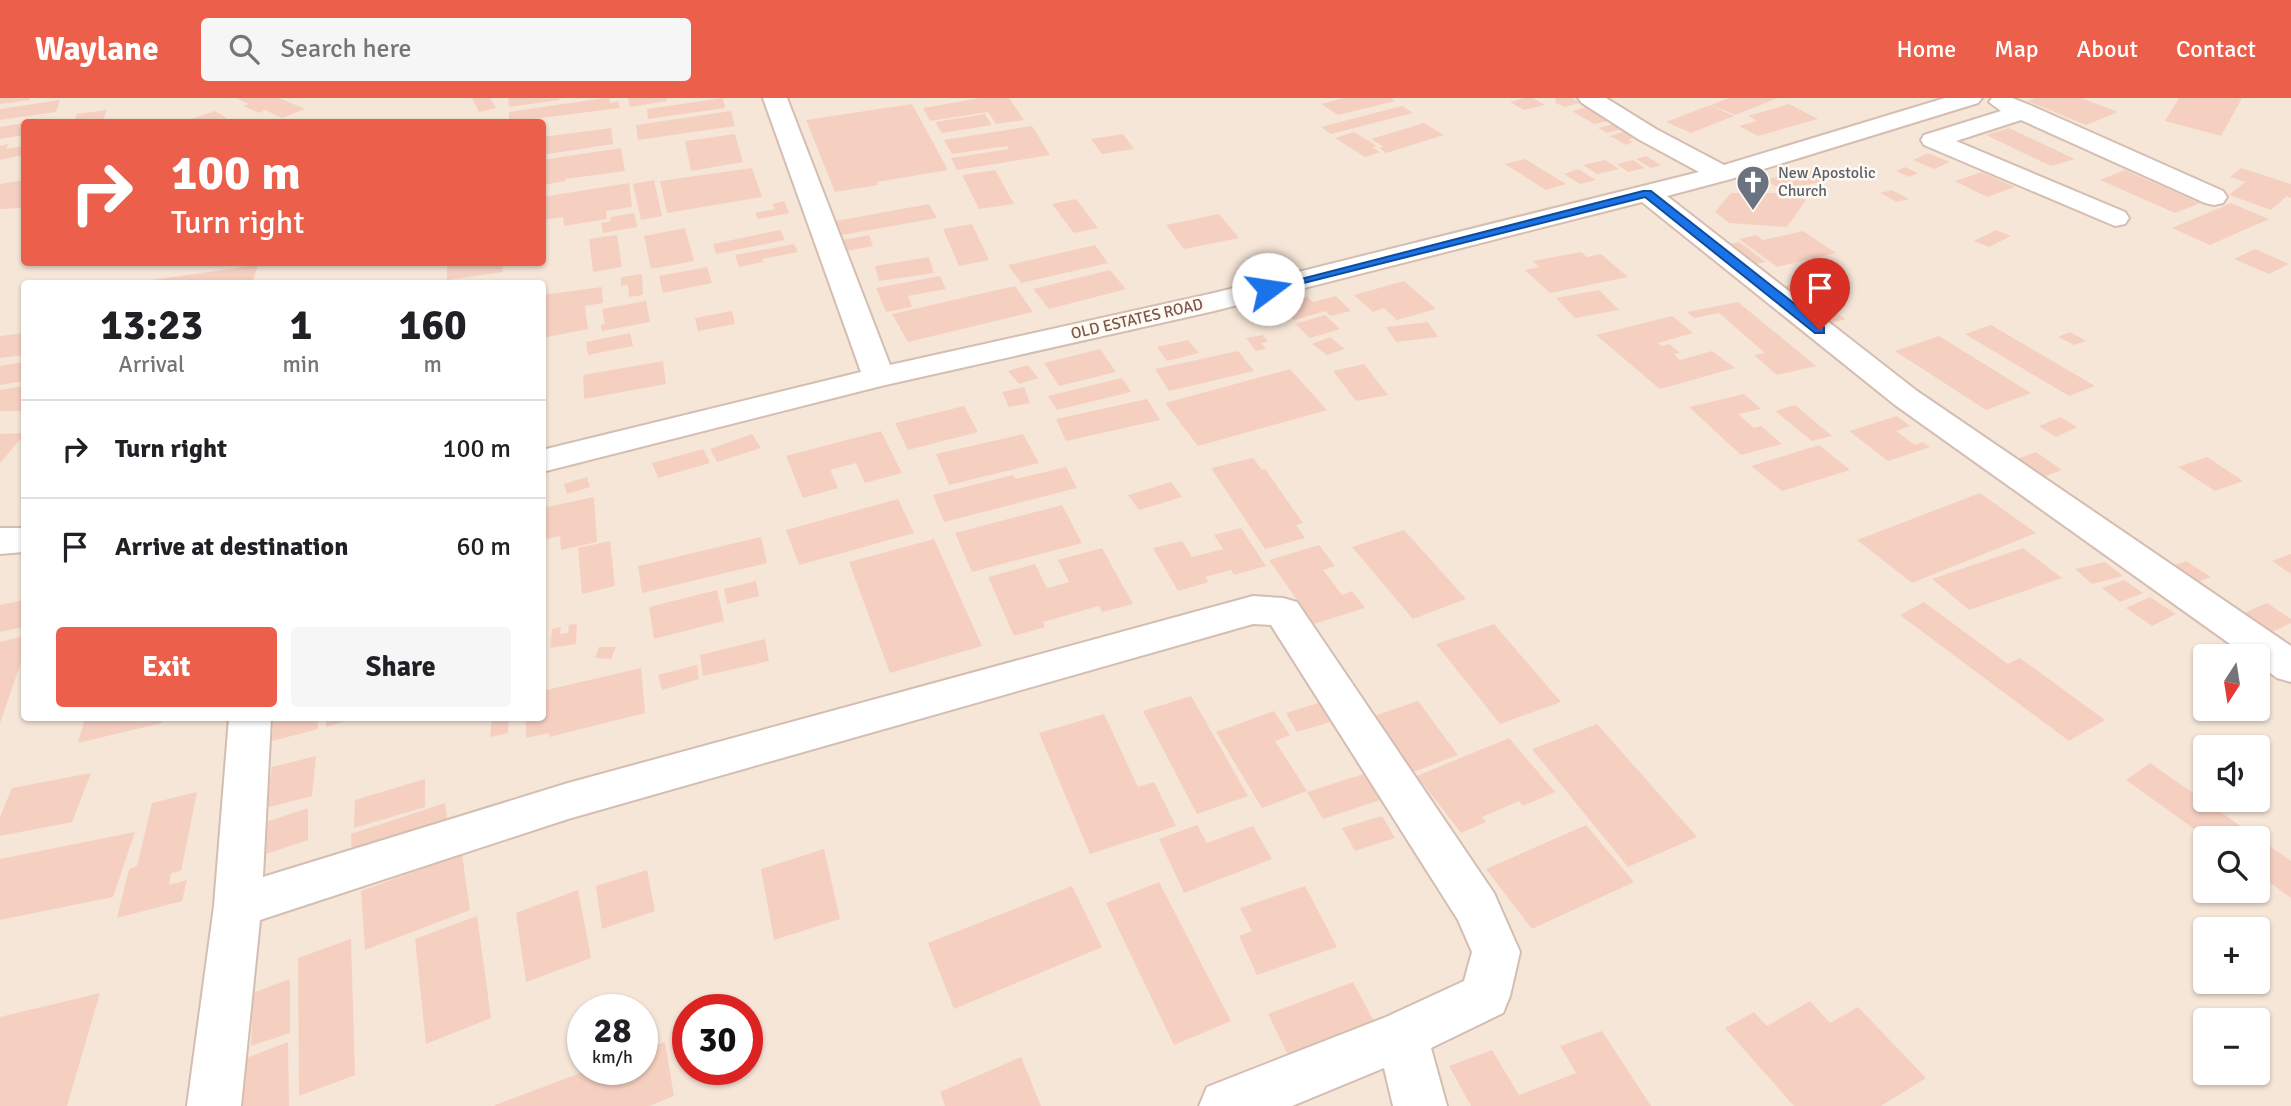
<!DOCTYPE html>
<html lang="en">
<head>
<meta charset="utf-8">
<style>
  :root { --surface:#fff; --page:#f6f6f6; --text:#202124; --muted:#757577; --line:#e0e0e0; --accent:#ec5f4b }
  body { margin:0; font-family:Signika,sans-serif; background:var(--page); color:var(--text); height:100vh; display:flex; flex-direction:column; font-size:26px; white-space:nowrap }
  * { box-sizing:border-box; margin:0 }
  p { font-size:23px; color:var(--muted) }
  .icon { flex:none; width:38px; height:38px; fill:none; stroke:currentColor; stroke-width:2; stroke-linecap:round; stroke-linejoin:round }
  .map { position:relative; flex:1; overflow:hidden }
  .details { position:absolute; left:21px; top:182px; width:525px; height:441px; display:flex; flex-direction:column; background:var(--surface); border-radius:7px; box-shadow:0 2px 5px #0004 }
  .details>* { flex:none }
  .banner { position:absolute; left:21px; top:21px; width:525px; height:147px; border-radius:7px; box-shadow:0 2px 5px #0004; background:#ec5f4b; color:#fff; overflow:hidden }
  .needle { width:46px; rotate:192deg }
  .fabs { position:absolute; left:2193px; top:546px; display:grid; gap:14px }
  .fabs a { display:grid; place-items:center; width:77px; height:77px; border-radius:7px; background:var(--surface); box-shadow:0 2px 5px #0004; font-size:35px }
  .speed { position:absolute; left:567px; top:896px; display:flex; gap:14px; font-size:35px; font-weight:700; text-align:center }
  .speed>* { display:grid; place-content:center; width:91px; height:91px; border-radius:50%; background:var(--surface); box-shadow:0 2px 5px #0004; line-height:1 }
  .speed small { font-size:18px; font-weight:400 }
  .speed .limit { border:10px solid #d22; background:#fff; color:#111 }
  .pin { position:absolute; display:grid; place-items:center; width:60px; height:60px; color:#fff; margin:-72px -30px; border-radius:50% 50% 50% 0; rotate:-45deg; box-shadow:0 0 7px #0007 }
  .pin .icon { rotate:45deg }
  .me { position:absolute; width:77px; margin:-38px; rotate:76deg; stroke-linejoin:round; filter:drop-shadow(0 0 5px #0008) }
  .turn { display:flex; align-items:center; gap:24px; height:147px; padding:0 35px; font-size:32px }
  .turn .icon { width:91px; height:91px; stroke-width:2.5 }
  .turn b { display:block; font-size:49px; line-height:60px }
  .eta { display:flex; justify-content:space-evenly; align-items:center; height:119px; text-align:center }
  .eta b { font-size:42px; font-weight:700; line-height:49px }
  .primary-button { display:flex; gap:14px; margin-top:auto; padding:14px 35px }
  .primary-button a { flex:1; height:80px; border-radius:7px; background:var(--accent); color:#fff; font-size:28px; font-weight:700; line-height:80px; text-align:center }
  .primary-button a+a { background:var(--page); color:var(--text) }
  ul { padding:0; list-style:none }
  li { display:flex; align-items:center; gap:21px; height:98px; padding:0 35px; border-top:2px solid var(--line) }
  li div { flex:1 }
  li b { display:block; font-size:26px }
  li em { font-style:normal }
  header { display:flex; align-items:center; gap:42px; box-sizing:border-box; height:98px; padding:0 35px; background:var(--accent); color:#fff }
  header strong { font-size:33px }
  nav { display:flex; gap:38px; margin-inline-start:auto; font-size:24px }
  .search { width:490px; height:63px; background:var(--page); display:flex; align-items:center; gap:18px; box-sizing:border-box; padding:0 24px; border-radius:7px; color:var(--muted); font-size:26px }
  .map>svg:first-child { display:block }
  .residential { fill:#f6e6d8; fill-rule:evenodd }
  .building { fill:#f5d0c1 }
  .lines { fill:none; stroke-linecap:round; stroke-linejoin:round }
  .street-casing { stroke:#d4bdb1; stroke-width:4 }
  .street { fill:#fff; fill-rule:evenodd }
  .route { fill:#1a73e8; stroke:#114b97; stroke-width:2 }
  .labels { text-anchor:middle; dominant-baseline:central; stroke-width:5; stroke-linejoin:round; paint-order:stroke }
  .far-worship-label { font-size:16px; fill:#5b616d; stroke:#fff9f2; text-anchor:start }
  .far-street-label { font-size:16px; fill:#7b584b; stroke:#fff9f2 }
</style>
</head>
<body>
<header>
<strong>Waylane</strong>
<div class="search"><svg class="icon" aria-label="search" viewBox="0 0 24 24"><circle cx="10" cy="10" r="6"/><path d="M15 15l6 6"/></svg>Search here</div>
<nav><a>Home</a><a>Map</a><a>About</a><a>Contact</a></nav>
</header>
<div class="map">
<svg width="2291" height="1008" viewBox="0 0 2291 1008">
  <rect width="100%" height="100%" fill="#fef4eb"/>
  <path class="residential" d="M0,0H2291V1008H0ZM24,24H542V164H24ZM24,186H542V620H24ZM2205,558H2258V611H2205ZM2205,649H2258V702H2205ZM2205,740H2258V793H2205ZM2205,831H2258V884H2205ZM583,912H642V971H583ZM688,912H747V971H688ZM2205,922H2258V975H2205Z"/>
  <g class="building">
    <polygon points="0,0 30,0 30,2 0,6"/>
    <polygon points="236,0 279,0 305,11 282,20 265,12 259,15 243,8 249,6"/>
    <polygon points="472,0 490,0 496,10 479,14"/>
    <polygon points="508,0 559,0 559,2 509,9"/>
    <polygon points="604,0 609,0 610,5 618,3 620,10 509,24 509,14"/>
    <polygon points="628,0 666,0 667,3 630,9"/>
    <polygon points="723,0 725,10 648,21 647,11"/>
    <polygon points="1009,0 1024,22 996,26 988,14 930,23 923,10 980,0"/>
    <polygon points="1344,0 1391,0 1395,3 1338,17 1321,6"/>
    <polygon points="1524,0 1533,0 1545,7 1524,12 1510,4"/>
    <polygon points="1556,0 1572,0 1580,5 1565,9 1555,5"/>
    <polygon points="1728,0 1778,0 1735,17 1711,7"/>
    <polygon points="2036,0 2081,0 2118,14 2086,27 2027,3"/>
    <polygon points="2179,0 2242,0 2221,38 2165,23"/>
    <polygon points="60,2 56,14 0,22 0,11"/>
    <polygon points="912,6 948,72 877,84 878,87 835,94 806,22"/>
    <polygon points="1789,6 1818,21 1758,38 1739,28 1757,23 1748,18"/>
    <polygon points="1710,7 1734,18 1691,35 1666,24"/>
    <polygon points="1402,8 1413,15 1331,36 1321,29"/>
    <polygon points="1590,8 1612,22 1594,26 1572,13"/>
    <polygon points="107,12 102,24 74,24 77,16"/>
    <polygon points="215,13 227,20 215,24 182,24"/>
    <polygon points="731,13 735,28 638,42 636,27"/>
    <polygon points="985,16 992,27 942,35 935,24"/>
    <polygon points="24,25 24,37 0,41 0,29"/>
    <polygon points="1424,25 1444,37 1386,55 1379,50 1384,49 1371,41"/>
    <polygon points="1614,26 1623,31 1607,35 1598,30"/>
    <polygon points="1032,28 1050,57 957,72 951,60 1009,51 1007,48 952,56 944,42"/>
    <polygon points="611,30 613,46 542,57 542,39"/>
    <polygon points="2009,30 2075,61 2051,68 1986,37"/>
    <polygon points="1628,32 1638,38 1628,42 1633,44 1626,47 1610,38"/>
    <polygon points="1354,34 1377,48 1372,49 1380,54 1365,59 1335,40"/>
    <polygon points="735,36 743,64 691,73 685,43"/>
    <polygon points="1123,36 1134,51 1102,56 1091,41"/>
    <polygon points="8,46 6,51 24,48 24,57 0,62 0,48"/>
    <polygon points="621,50 625,73 565,81 565,83 543,87 542,62"/>
    <polygon points="1928,55 1950,64 1934,71 1913,62"/>
    <polygon points="1646,58 1661,67 1651,70 1636,61"/>
    <polygon points="1525,61 1566,86 1546,92 1505,66"/>
    <polygon points="1605,62 1619,71 1597,76 1583,67"/>
    <polygon points="1633,62 1645,70 1628,74 1617,66"/>
    <polygon points="1905,69 1918,75 1909,79 1896,73"/>
    <polygon points="752,70 762,99 667,115 660,83"/>
    <polygon points="2241,70 2291,86 2291,100 2287,98 2271,112 2229,97 2245,84 2230,79"/>
    <polygon points="1578,71 1596,82 1580,86 1564,76"/>
    <polygon points="1808,71 1827,82 1784,93 1765,82"/>
    <polygon points="995,72 1014,106 979,111 962,77"/>
    <polygon points="2125,72 2200,105 2175,115 2100,82"/>
    <polygon points="1982,74 2015,89 1987,99 1955,83"/>
    <polygon points="24,82 24,110 0,111 0,86"/>
    <polygon points="654,82 662,118 641,122 633,86"/>
    <polygon points="629,85 632,109 606,113 607,121 564,128 563,119 542,122 542,99"/>
    <polygon points="1892,92 1909,101 1897,104 1880,95"/>
    <polygon points="1731,95 1789,95 1806,102 1787,129 1729,125 1715,114"/>
    <polygon points="1076,101 1098,130 1074,135 1052,106"/>
    <polygon points="784,103 789,115 758,121 755,115 775,111 772,106"/>
    <polygon points="2231,105 2269,121 2210,147 2172,130"/>
    <polygon points="929,106 937,120 842,137 836,123"/>
    <polygon points="634,115 637,129 603,135 601,125 611,123 610,119"/>
    <polygon points="1219,116 1239,140 1184,151 1166,127"/>
    <polygon points="972,126 989,162 959,168 943,131"/>
    <polygon points="685,130 694,163 651,171 644,138"/>
    <polygon points="780,132 785,142 716,156 713,146"/>
    <polygon points="1996,132 2011,138 1989,149 1974,143"/>
    <polygon points="1803,133 1836,155 1777,169 1739,141 1756,137 1763,142"/>
    <polygon points="617,137 622,169 593,174 589,141"/>
    <polygon points="869,137 873,148 846,153 842,142"/>
    <polygon points="1739,144 1766,164 1752,167 1725,147"/>
    <polygon points="794,146 798,154 762,161 763,164 739,169 735,157"/>
    <polygon points="1095,147 1108,165 1021,185 1008,167"/>
    <polygon points="2255,151 2289,166 2269,176 2234,161"/>
    <polygon points="1581,154 1587,159 1601,156 1628,179 1550,195 1525,172 1539,169 1533,163"/>
    <polygon points="929,159 934,175 879,183 875,168"/>
    <polygon points="447,164 502,164 503,174 447,182"/>
    <polygon points="258,167 252,185 137,186 137,184"/>
    <polygon points="707,169 712,185 663,195 659,178"/>
    <polygon points="1110,172 1126,191 1049,211 1033,191"/>
    <polygon points="642,176 643,197 629,199 628,187 621,188 621,179"/>
    <polygon points="940,178 946,191 908,198 912,209 886,214 876,190"/>
    <polygon points="1810,181 1820,189 1789,197 1778,190"/>
    <polygon points="1404,183 1436,211 1397,222 1384,210 1373,214 1354,197"/>
    <polygon points="1015,188 1033,214 908,244 892,216"/>
    <polygon points="602,189 603,205 585,208 588,231 542,240 542,197"/>
    <polygon points="1599,192 1619,212 1575,220 1556,200"/>
    <polygon points="1820,194 1837,206 1813,212 1796,200"/>
    <polygon points="1336,198 1351,213 1330,218 1326,213 1294,222 1280,206 1308,199 1313,204"/>
    <polygon points="646,203 650,224 602,233 601,227 605,226 602,211"/>
    <polygon points="1738,204 1816,268 1777,277 1754,257 1765,255 1719,215 1694,220 1687,214"/>
    <polygon points="1830,211 1846,221 1832,225 1817,216"/>
    <polygon points="732,213 735,226 698,233 695,220"/>
    <polygon points="1325,217 1340,231 1310,240 1295,226"/>
    <polygon points="1672,218 1693,235 1658,245 1661,248 1669,246 1680,255 1674,256 1680,262 1712,253 1735,270 1660,291 1596,237"/>
    <polygon points="1428,224 1438,239 1396,244 1386,229"/>
    <polygon points="1991,227 2095,288 2069,298 1965,236"/>
    <polygon points="2070,234 2086,243 2074,247 2058,239"/>
    <polygon points="24,235 24,257 0,260 0,238"/>
    <polygon points="630,235 633,248 588,257 586,244"/>
    <polygon points="1263,237 1268,244 1261,245 1266,251 1256,253 1246,240"/>
    <polygon points="1939,238 2031,295 1986,312 1895,253"/>
    <polygon points="1330,239 1345,251 1327,257 1312,246"/>
    <polygon points="1188,242 1199,255 1167,263 1157,249"/>
    <polygon points="1100,251 1116,274 1059,288 1044,265"/>
    <polygon points="1238,253 1254,273 1169,293 1155,271"/>
    <polygon points="663,263 666,286 584,301 583,277"/>
    <polygon points="24,264 24,283 0,287 0,268"/>
    <polygon points="1364,266 1388,297 1356,303 1333,273"/>
    <polygon points="1028,267 1038,280 1019,286 1008,273"/>
    <polygon points="1290,271 1327,312 1198,348 1165,305"/>
    <polygon points="1122,280 1131,294 1057,312 1048,298"/>
    <polygon points="24,288 24,313 0,313 0,292"/>
    <polygon points="1024,289 1030,305 1009,309 1002,294"/>
    <polygon points="1744,296 1761,311 1738,316 1754,330 1761,328 1782,346 1741,357 1689,309"/>
    <polygon points="1147,301 1160,322 1066,343 1056,321"/>
    <polygon points="1795,307 1832,338 1812,343 1775,313"/>
    <polygon points="964,308 978,334 908,352 895,325"/>
    <polygon points="1897,318 1910,328 1896,333 1915,347 1922,344 1930,349 1888,363 1849,333"/>
    <polygon points="2060,319 2077,329 2056,339 2039,328"/>
    <polygon points="881,333 902,375 865,385 856,365 830,372 838,390 803,400 786,358"/>
    <polygon points="24,335 24,337 0,365 0,336"/>
    <polygon points="752,336 761,350 717,364 710,351"/>
    <polygon points="1023,336 1039,365 949,387 936,356"/>
    <polygon points="1819,347 1850,372 1782,393 1751,368"/>
    <polygon points="703,351 710,365 658,380 652,365"/>
    <polygon points="2036,354 2062,372 2040,380 2014,362"/>
    <polygon points="2207,359 2243,383 2215,393 2178,369"/>
    <polygon points="1253,360 1262,372 1265,371 1303,425 1296,427 1305,440 1265,451 1211,370"/>
    <polygon points="1066,369 1077,390 944,424 933,397 1013,377 1016,381"/>
    <polygon points="587,379 590,389 567,396 564,386"/>
    <polygon points="1171,384 1182,399 1139,412 1128,397"/>
    <polygon points="1980,395 2036,435 1912,485 1857,442"/>
    <polygon points="594,399 597,444 561,452 560,438 542,442 542,410"/>
    <polygon points="898,401 914,435 799,467 786,432"/>
    <polygon points="1062,407 1082,445 972,474 955,435"/>
    <polygon points="1241,430 1266,468 1234,477 1231,472 1205,479 1209,484 1178,493 1153,450 1182,443 1192,459 1223,451 1214,437"/>
    <polygon points="1404,432 1466,501 1413,521 1352,449"/>
    <polygon points="761,439 767,465 642,495 638,468"/>
    <polygon points="934,441 982,548 890,575 849,464"/>
    <polygon points="610,443 615,488 582,496 578,450"/>
    <polygon points="1319,447 1335,468 1323,472 1342,497 1352,493 1365,510 1314,526 1269,462"/>
    <polygon points="1102,450 1133,506 1102,514 1099,508 1043,524 1045,529 1014,538 988,479 1035,466 1047,490 1069,484 1058,462"/>
    <polygon points="2023,450 2062,480 1969,512 1932,481"/>
    <polygon points="2291,456 2291,476 2272,463"/>
    <polygon points="2186,463 2211,479 2188,488 2163,471"/>
    <polygon points="2105,464 2123,478 2092,486 2075,471"/>
    <polygon points="2124,482 2143,495 2120,504 2102,490"/>
    <polygon points="756,483 759,498 727,506 724,491"/>
    <polygon points="717,492 724,523 654,541 649,509"/>
    <polygon points="2150,499 2176,516 2152,528 2126,510"/>
    <polygon points="24,502 24,529 0,534 0,507"/>
    <polygon points="1924,504 2008,566 2020,560 2105,622 2069,643 1900,517"/>
    <polygon points="2267,505 2291,521 2291,525 2272,534 2244,515"/>
    <polygon points="577,525 576,546 550,550 552,531 561,529 560,536 568,535 569,527"/>
    <polygon points="1494,526 1561,604 1500,626 1436,546"/>
    <polygon points="24,538 24,556 0,625 0,544"/>
    <polygon points="765,541 769,563 703,578 700,557"/>
    <polygon points="599,549 616,549 611,561 595,560"/>
    <polygon points="697,567 699,581 662,592 658,577"/>
    <polygon points="641,570 645,615 549,639 549,635 526,640 526,620 542,620 542,593"/>
    <polygon points="1191,598 1248,698 1197,716 1143,613"/>
    <polygon points="1328,602 1340,621 1297,634 1286,615"/>
    <polygon points="1418,603 1458,657 1408,676 1368,620"/>
    <polygon points="1274,613 1290,637 1275,643 1307,693 1262,710 1216,634"/>
    <polygon points="1104,616 1138,689 1154,684 1176,728 1090,756 1039,635"/>
    <polygon points="85,620 163,620 162,625 78,645"/>
    <polygon points="273,620 318,620 318,631 272,643"/>
    <polygon points="326,620 356,620 326,629"/>
    <polygon points="492,620 509,620 508,635 490,639"/>
    <polygon points="1597,626 1697,739 1628,769 1532,651"/>
    <polygon points="1509,640 1555,694 1523,708 1519,703 1482,719 1486,724 1461,735 1417,678"/>
    <polygon points="316,658 312,698 266,710 272,669"/>
    <polygon points="2150,665 2291,763 2291,800 2258,776 2258,740 2207,740 2126,682"/>
    <polygon points="1373,673 1389,699 1323,721 1307,694"/>
    <polygon points="91,675 72,724 0,738 0,719 12,690"/>
    <polygon points="425,681 425,709 354,730 355,702"/>
    <polygon points="197,694 181,773 171,775 169,787 187,782 182,803 117,820 129,771 137,768 152,705"/>
    <polygon points="445,705 447,721 434,725 435,737 352,764 351,736"/>
    <polygon points="308,710 308,742 263,757 263,725"/>
    <polygon points="1382,718 1395,740 1355,753 1342,730"/>
    <polygon points="1197,727 1207,745 1253,728 1272,761 1184,795 1159,741"/>
    <polygon points="1586,727 1634,784 1532,831 1486,771"/>
    <polygon points="135,734 113,799 0,822 0,761"/>
    <polygon points="824,751 840,821 774,842 761,771"/>
    <polygon points="462,756 470,812 365,852 361,793"/>
    <polygon points="647,772 655,813 602,831 596,788"/>
    <polygon points="1159,784 1231,923 1174,947 1106,805"/>
    <polygon points="1072,788 1102,849 954,911 928,845"/>
    <polygon points="1305,788 1337,849 1257,877 1239,838 1252,833 1240,810"/>
    <polygon points="578,792 591,860 526,884 516,815"/>
    <polygon points="477,818 491,920 426,946 415,841"/>
    <polygon points="351,841 355,977 299,998 298,860"/>
    <polygon points="290,881 290,935 251,948 253,895"/>
    <polygon points="1353,884 1377,929 1291,963 1268,916"/>
    <polygon points="100,895 67,1008 0,1008 0,919"/>
    <polygon points="1810,903 1830,925 1858,909 1926,980 1881,1008 1794,1008 1725,930 1754,914 1767,928"/>
    <polygon points="1602,933 1651,1008 1471,1008 1449,968 1492,952 1519,997 1576,975 1560,948"/>
    <polygon points="288,944 289,1008 241,1008 241,962"/>
    <polygon points="665,944 674,998 649,1008 493,1008 591,971 642,971 642,952"/>
    <polygon points="1021,959 1041,1008 945,1008 940,994"/>
  </g>
  <g class="lines">
    <defs>
      <g id="street">
        <polygon points="763,0 787,0 890,267 1214,195 1699,74 1638,41 1582,5 1578,0 1606,0 1656,31 1724,67 1945,0 1982,0 1978,5 1731,81 1667,98 1917,293 2291,548 2291,584 2277,580 2258,566 2258,558 2247,558 1895,307 1642,104 1214,213 881,288 542,374 542,352 861,274"/>
        <polygon points="1992,0 2012,0 2032,8 2223,93 2227,99 2223,105 2214,107 2205,105 2021,22 1956,43 2125,114 2129,120 2125,126 2115,128 1924,47 1921,42 1924,37 2001,13 1989,4"/>
        <polygon points="0,430 24,430 24,454 0,456"/>
        <polygon points="1253,498 1283,500 1297,504 1494,795 1520,854 1510,898 1503,915 1431,950 1447,1008 1393,1008 1384,970 1292,1008 1199,1008 1207,989 1386,919 1464,883 1472,854 1458,822 1271,527 1253,526 568,721 260,822 241,1008 187,1008 214,808 229,620 271,620 263,779 568,685"/>
      </g>
    </defs>
    <use href="#street" class="street-casing"/>
    <use href="#street" class="street"/>
  </g>
  <polygon class="route" points="1643,93 1651,93 1824,229 1824,235 1815,235 1645,99 1268,194 1262,191"/>
  <defs>
    <symbol id="church-pin" viewBox="-11 -11 22 30"><path d="M0 17L-7.5 6A9.5 9.5 0 1 1 7.5 6Z" fill="#6b7280" stroke="#fff9f2"/><path d="M-1.2-6h2.4v3.5h3.3v2.4h-3.3V6h-2.4V-.1h-3.3v-2.4h3.3Z" fill="#fff"/></symbol>
  </defs>
  <g fill-rule="evenodd">
    <use href="#church-pin" x="1734" y="65" width="38" height="52"/>
  </g>
  <g class="labels">
    <g class="far-worship-label">
      <text x="1778" y="75">New Apostolic<tspan x="1778" dy="18">Church</tspan></text>
    </g>
    <g class="far-street-label">
      <text transform="translate(1137 221) rotate(-13)">OLD ESTATES ROAD</text>
    </g>
  </g>
</svg>
<div class="fabs">
<a><svg class="needle" viewBox="-14 -14 28 28"><path d="M0-13l5 13h-10z" fill="#e53935"/><path d="M0 13l5-13h-10z" fill="#757577"/></svg></a>
<a><svg class="icon" aria-label="sound" viewBox="0 0 24 24"><path d="M4 9h4l5-4v14l-5-4H4zM17 9q2 3 0 6"/></svg></a>
<a><svg class="icon" aria-label="search" viewBox="0 0 24 24"><circle cx="10" cy="10" r="6"/><path d="M15 15l6 6"/></svg></a>
<a>+</a>
<a>−</a>
</div>
<div class="speed"><div>28<small>km/h</small></div><div class="limit">30</div></div>
<div class="pin" style="left:1820px;top:232px;background:#d93025"><svg class="icon" aria-label="arrive" viewBox="0 0 24 24"><path d="M6 21V4h12l-3 4 3 4H6"/></svg></div>
<svg class="me" style="left:1268px;top:191px" viewBox="-20 -20 40 40"><circle r="19" fill="#fff"/><path d="M0-13L10 11 0 6-10 11z" fill="#1a73e8"/></svg>
<div class="banner">
<div class="turn"><svg class="icon" aria-label="right" viewBox="0 0 24 24"><path d="M7 20v-9h11M14 6l5 5-5 5"/></svg><div><b>100 m</b>Turn right</div></div>
</div>
<section class="details">
<div class="eta">
<div><b>13:23</b><p>Arrival</p></div>
<div><b>1</b><p>min</p></div>
<div><b>160</b><p>m</p></div>
</div>
<ul>
<li><svg class="icon" aria-label="right" viewBox="0 0 24 24"><path d="M7 20v-9h11M14 6l5 5-5 5"/></svg><div><b>Turn right</b></div><em>100 m</em></li>
<li><svg class="icon" aria-label="arrive" viewBox="0 0 24 24"><path d="M6 21V4h12l-3 4 3 4H6"/></svg><div><b>Arrive at destination</b></div><em>60 m</em></li>
</ul>
<div class="primary-button"><a>Exit</a><a>Share</a></div>
</section>
</div>
</body>
</html>
